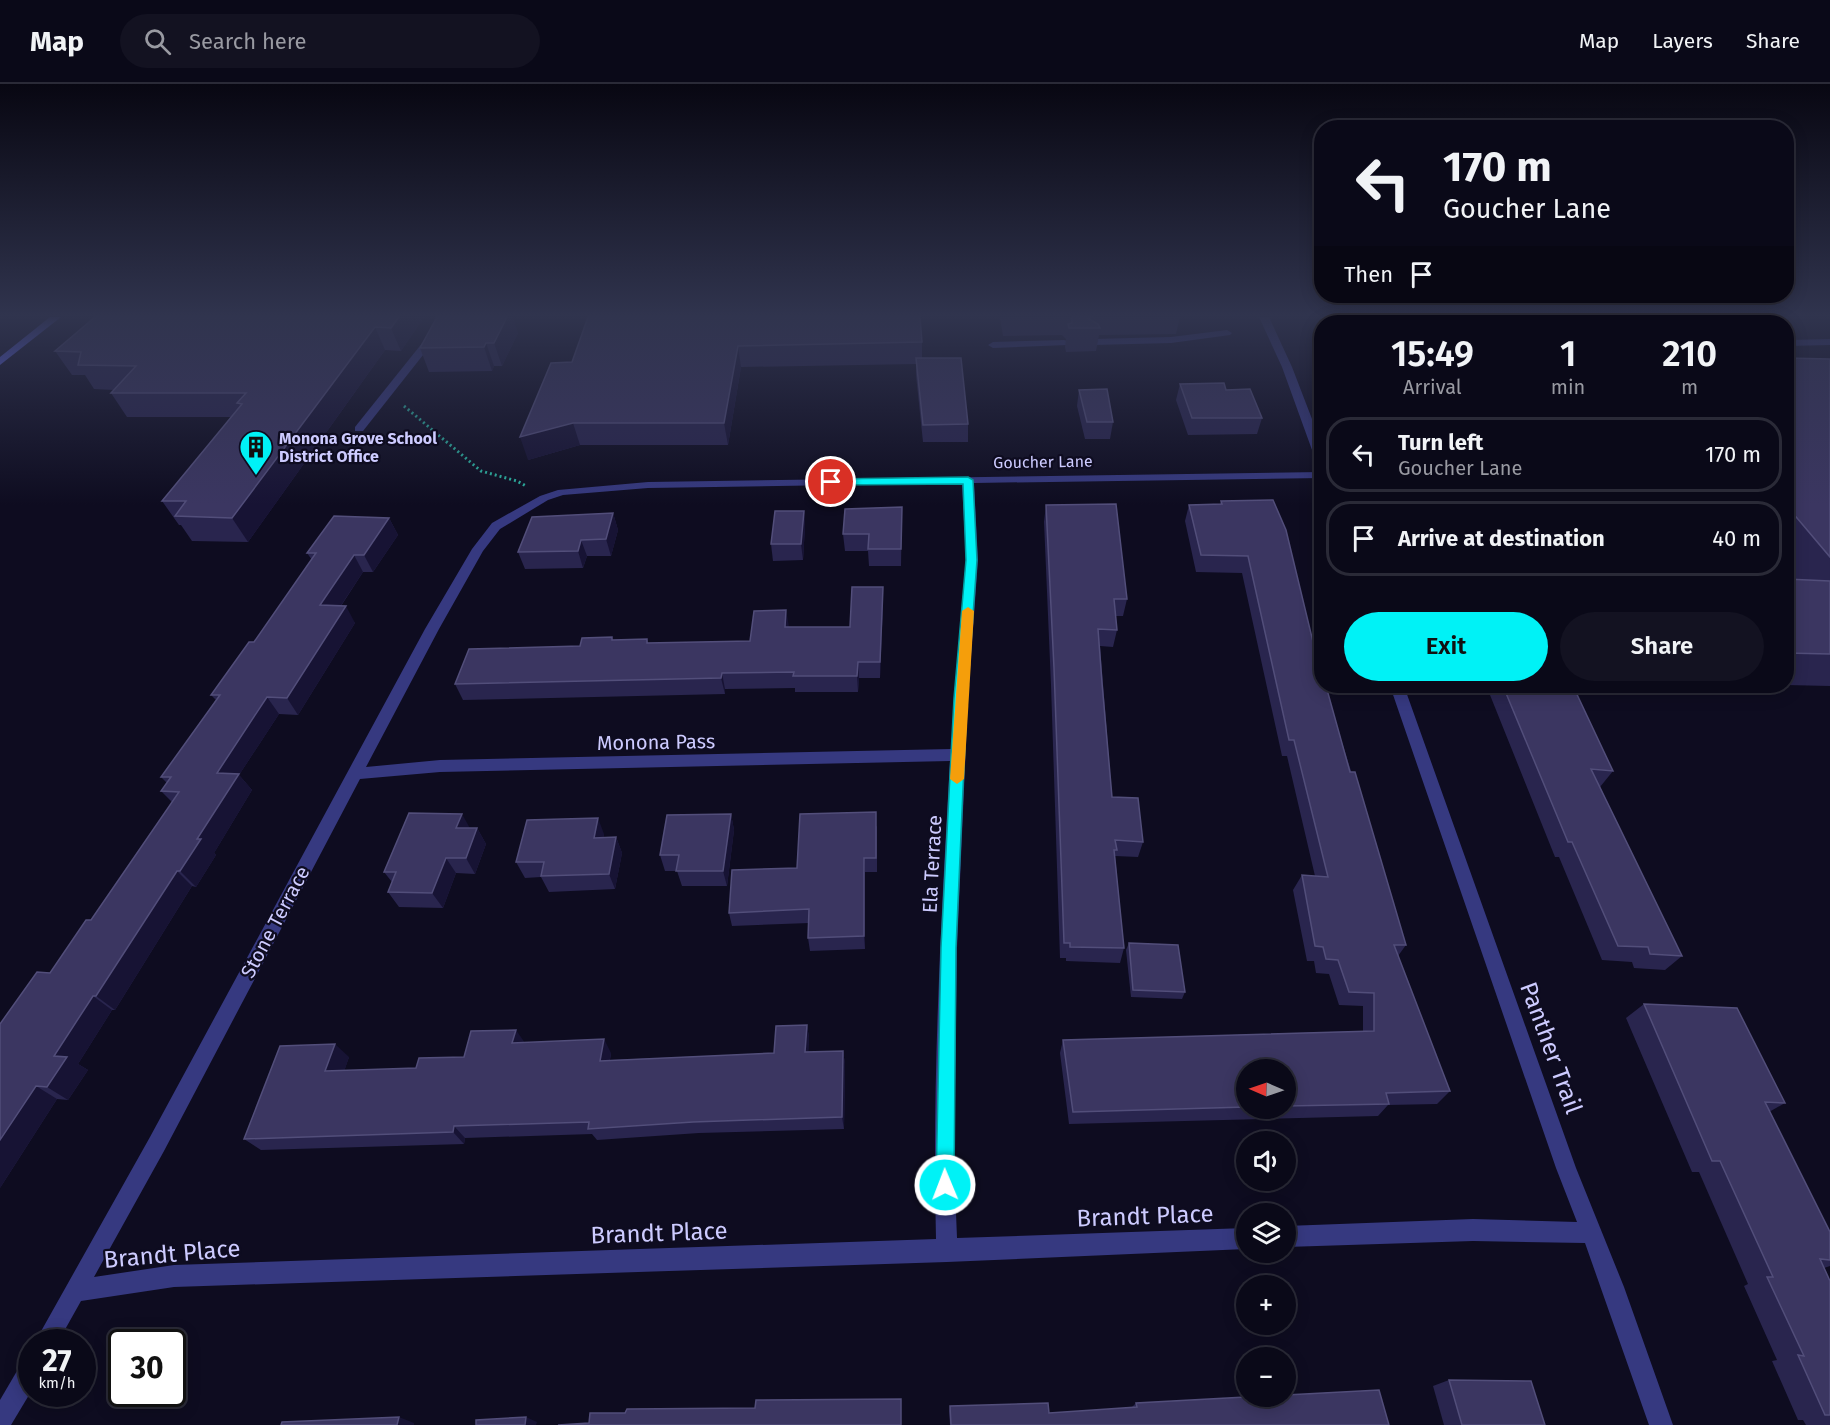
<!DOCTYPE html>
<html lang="en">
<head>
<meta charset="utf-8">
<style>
  :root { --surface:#0a0918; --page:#131221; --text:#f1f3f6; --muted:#999aa2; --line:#2a2a37; --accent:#00f2f6 }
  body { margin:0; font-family:"Fira Sans",sans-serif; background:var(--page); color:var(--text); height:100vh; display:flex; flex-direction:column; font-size:22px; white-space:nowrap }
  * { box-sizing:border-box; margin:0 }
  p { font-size:20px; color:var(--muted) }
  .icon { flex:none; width:33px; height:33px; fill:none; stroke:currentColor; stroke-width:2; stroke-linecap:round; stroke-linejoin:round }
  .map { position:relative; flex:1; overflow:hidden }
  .drawer { position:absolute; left:1314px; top:231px; width:480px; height:378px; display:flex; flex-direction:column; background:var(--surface); border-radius:24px; box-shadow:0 3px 15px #0003,0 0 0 2px var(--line) }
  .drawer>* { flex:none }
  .hud { position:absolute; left:1314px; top:36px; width:480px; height:183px; border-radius:24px; box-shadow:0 3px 15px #0003,0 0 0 2px var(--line); background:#0a0918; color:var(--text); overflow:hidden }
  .needle { width:39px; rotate:272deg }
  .tools { position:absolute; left:1236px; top:975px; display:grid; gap:12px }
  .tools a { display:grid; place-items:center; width:60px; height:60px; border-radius:50%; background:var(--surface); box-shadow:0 3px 15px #0003,0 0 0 2px var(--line); font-size:30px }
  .speed { position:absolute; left:18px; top:1245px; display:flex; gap:12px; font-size:30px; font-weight:700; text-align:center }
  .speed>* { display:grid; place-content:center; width:78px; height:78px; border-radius:50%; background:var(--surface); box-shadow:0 3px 15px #0003,0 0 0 2px var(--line); line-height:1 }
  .speed small { font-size:15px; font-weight:400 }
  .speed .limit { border:3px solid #111; border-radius:9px; background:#fff; color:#111 }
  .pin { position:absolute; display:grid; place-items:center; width:51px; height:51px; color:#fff; margin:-26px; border:3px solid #fff; border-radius:50%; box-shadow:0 2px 6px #0007 }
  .me { position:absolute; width:66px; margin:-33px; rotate:359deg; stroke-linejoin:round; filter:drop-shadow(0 0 4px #0008) }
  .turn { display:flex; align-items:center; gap:21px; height:126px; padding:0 30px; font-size:27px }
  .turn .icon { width:78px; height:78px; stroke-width:2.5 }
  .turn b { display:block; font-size:42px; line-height:51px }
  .then { display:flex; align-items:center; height:57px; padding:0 30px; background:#0003; gap:12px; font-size:22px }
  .eta { display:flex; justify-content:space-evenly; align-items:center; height:102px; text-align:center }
  .eta b { font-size:36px; font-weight:600; line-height:42px }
  .primary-button { display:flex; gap:12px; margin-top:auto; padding:12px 30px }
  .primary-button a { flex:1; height:69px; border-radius:36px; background:var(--accent); color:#111; font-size:24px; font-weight:600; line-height:69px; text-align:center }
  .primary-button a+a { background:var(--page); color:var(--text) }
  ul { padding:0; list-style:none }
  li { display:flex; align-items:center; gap:18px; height:75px; margin:0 12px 9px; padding:0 18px; border:3px solid var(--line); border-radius:24px }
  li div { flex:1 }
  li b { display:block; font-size:22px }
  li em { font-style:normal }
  header { display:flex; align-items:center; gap:36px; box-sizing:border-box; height:84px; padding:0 30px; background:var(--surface); border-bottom:2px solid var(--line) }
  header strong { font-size:28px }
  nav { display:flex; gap:33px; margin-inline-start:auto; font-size:21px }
  .search { width:420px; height:54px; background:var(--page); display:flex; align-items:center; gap:15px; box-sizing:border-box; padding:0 21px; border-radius:33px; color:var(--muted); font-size:22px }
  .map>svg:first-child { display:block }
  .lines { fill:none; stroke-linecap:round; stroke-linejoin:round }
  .path { stroke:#2bb3a0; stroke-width:3; stroke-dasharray:2 3; stroke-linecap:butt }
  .lane { fill:#363980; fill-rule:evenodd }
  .street { fill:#363980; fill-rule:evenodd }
  .secondary { fill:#626bff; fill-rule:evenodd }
  .wall { fill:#29254e; fill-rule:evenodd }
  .shaded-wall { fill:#171334 }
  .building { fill:#3b3661; stroke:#524e7a; stroke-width:1.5 }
  .route { fill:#00f2f6; stroke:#009da0; stroke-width:1.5 }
  .slow { fill:#f59e0b }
  .labels { text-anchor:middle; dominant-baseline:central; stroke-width:4.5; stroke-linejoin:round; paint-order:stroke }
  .far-poi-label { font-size:16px; font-weight:bold; fill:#cdcbff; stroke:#0e0c20; text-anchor:start }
  .far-street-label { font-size:16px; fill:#cdcbff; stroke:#0e0c20 }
  .street-label { font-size:20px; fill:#cdcbff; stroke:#0e0c20 }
  .near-street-label { font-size:24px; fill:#cdcbff; stroke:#0e0c20 }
</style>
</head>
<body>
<header>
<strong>Map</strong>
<div class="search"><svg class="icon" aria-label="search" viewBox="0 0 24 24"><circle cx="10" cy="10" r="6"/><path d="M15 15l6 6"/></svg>Search here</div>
<nav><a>Map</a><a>Layers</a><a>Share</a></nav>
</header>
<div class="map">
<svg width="1830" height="1341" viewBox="0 0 1830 1341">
  <rect width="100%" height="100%" fill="#0e0c20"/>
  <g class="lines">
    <polyline class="path" points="404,322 481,387 517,397 526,402"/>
    <g class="lane">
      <polygon points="443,233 453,233 363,347 355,347 355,343"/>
      <polygon points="1227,246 1232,249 1230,251 1171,259 1093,261 1088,258 1093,255 1171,253"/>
      <polygon points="1830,255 1830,261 1786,262 1786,256"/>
      <polygon points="1064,256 1067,257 1067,261 993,264 988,261 993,258"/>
    </g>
    <g class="street">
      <polygon points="1259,233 1269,233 1292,283 1322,361 1322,380 1316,377 1282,283"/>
      <path d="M1322,388V394L974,399L978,476L968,614L957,864L954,1079L957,1154L1246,1144V1165L947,1178L174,1203L81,1217L58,1258H35L150,1053L425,545L472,465L492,439L540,412L558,406L648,398ZM962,399L966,476L951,665L440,676L366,683L439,545L483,467L500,445L548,416L563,411L648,404ZM950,677C941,836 932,996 936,1155L174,1181L94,1193L164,1067L360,695L440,688Z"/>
      <polygon points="1390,602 1404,602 1576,1084 1624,1203 1673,1341 1649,1341 1585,1159 1473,1157 1286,1163 1286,1142 1473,1135 1577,1138 1556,1084"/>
      <polygon points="32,1272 32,1306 11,1341 0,1341 0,1316 24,1275"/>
    </g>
    <polygon class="secondary" points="50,233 61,233 0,281 0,273"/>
  </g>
  <g class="wall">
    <polygon points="95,233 424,233 401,267 385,266 248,458 192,457 181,441 179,441 162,417 231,333 127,333 111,309 114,306 94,305 85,291 72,291 55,267"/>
    <polygon points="588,233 922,258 922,274 968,340 968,358 923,358 916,291 916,280 741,283 728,361 580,361 528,376 572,278"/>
    <polygon points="1000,233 1180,233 1176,250 1099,251 1096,267 1066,268 1065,263 1066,255 1062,251 1003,252"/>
    <polygon points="1353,233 1736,233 1742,238 1356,238"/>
    <polygon points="518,249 502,282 494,282 492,287 429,288 420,264"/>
    <polygon points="1786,274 1830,275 1830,602 1786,601 1786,495 1795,496 1786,484"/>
    <polygon points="1180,300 1226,306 1262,334 1257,350 1188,351 1176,316"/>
    <polygon points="1079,306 1113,338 1110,355 1085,355 1077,322"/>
    <path d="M1221,417L1322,595L1406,861L1398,872L1450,1007L1437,1020L1388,1021L1378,1032L1069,1040L1060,969L1063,956L1363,947V922L1339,921L1329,890L1316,889L1314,877H1307L1293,806L1302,791L1315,792L1287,672H1282L1242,489L1196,488L1185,437L1189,421L1220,420ZM1246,986H1286V1024H1246Z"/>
    <polygon points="1046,421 1127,515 1123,532 1115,532 1117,546 1113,563 1100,562 1112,713 1143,758 1138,773 1115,772 1124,864 1120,879 1066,877 1066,874 1060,874 1051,601 1044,438"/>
    <polygon points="902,423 901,482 869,482 868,467 845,467 843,450"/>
    <polygon points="804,427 805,443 803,476 773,477 771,460"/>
    <polygon points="613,429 618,446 611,472 587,472 583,484 525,485 518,468"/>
    <polygon points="389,434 398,451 373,488 363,488 341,522 355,539 298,631 279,630 239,691 252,706 214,769 216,771 196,803 192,802 115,926 112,926 78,980 88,986 68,1016 57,1015 0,1104 50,889 91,836 172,718 161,707 167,699 161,693 216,616 211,611 254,558 312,476 307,469"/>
    <polygon points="883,519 880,594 859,594 858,608 795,608 795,604 725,605 725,610 463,616 455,600 580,562 613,556 647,555 648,559 750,557 788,543 850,543"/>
    <polygon points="1483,602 1573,602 1613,687 1600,703 1682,872 1665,886 1634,884 1632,878 1602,876 1559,773 1555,773 1488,606 1485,606"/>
    <polygon points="731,730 734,746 727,802 682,802 677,787 665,787 660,771"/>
    <polygon points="877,742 877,788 865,788 865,865 810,867 808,854 809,839 732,842 729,829 797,784"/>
    <polygon points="471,744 477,744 486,760 475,790 456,789 443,824 399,823 388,808 392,798 384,788"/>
    <polygon points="604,750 603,754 616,753 622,769 615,805 549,808 541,793 525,794 516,778"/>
    <polygon points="1129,859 1185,908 1182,915 1131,913 1126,866"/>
    <polygon points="1644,920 1785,1019 1769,1028 1830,1148 1830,1182 1824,1184 1830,1197 1830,1341 1806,1341 1803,1336 1798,1336 1772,1277 1777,1276 1744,1202 1748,1200 1699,1088 1692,1088 1626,934"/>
    <polygon points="807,941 809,954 808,968 843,967 845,980 844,1045 699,1049 597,1056 592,1050 465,1054 464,1060 261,1066 244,1055 349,973 344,987 416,984 525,959 611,969 610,976 774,969"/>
    <polygon points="1449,1296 1545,1341 1444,1341 1433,1302"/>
    <polygon points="1136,1319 1389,1341 950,1341 949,1327 950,1322 1049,1329 1131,1324"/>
  </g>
  <g class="shaded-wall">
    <polygon points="399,233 424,233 401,267 391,244"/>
    <polygon points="507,233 513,233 518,249 502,282 494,259"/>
    <polygon points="375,243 385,266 248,458 232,434"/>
    <polygon points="486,259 494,282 492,287 484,263"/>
    <polygon points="738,262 741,283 728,361 724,339"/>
    <polygon points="573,339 580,361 528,376 520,353"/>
    <polygon points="804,427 805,443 803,476 801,460"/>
    <polygon points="613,429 618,446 611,472 606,455"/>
    <polygon points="389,434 398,451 373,488 364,471"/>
    <polygon points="581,456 587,472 583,484 578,467"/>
    <polygon points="354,471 363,488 330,538 320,521"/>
    <polygon points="883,503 883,519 880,594 880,578"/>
    <polygon points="346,522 355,539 298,631 287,614"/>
    <polygon points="786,526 789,543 787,559 785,543"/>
    <polygon points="858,578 859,594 858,608 857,592"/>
    <polygon points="722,589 725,605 725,610 721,594"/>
    <polygon points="267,613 279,630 239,691 252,706 214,769 216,771 196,803 180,787 197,755 217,689"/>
    <polygon points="462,730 471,746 456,744"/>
    <polygon points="731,730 734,746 727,802 723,787"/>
    <polygon points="598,734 604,750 601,770 594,754"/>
    <polygon points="477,744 486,760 475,790 466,774"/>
    <polygon points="616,753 622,769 615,805 609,790"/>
    <polygon points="446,774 456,789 443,824 432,809"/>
    <polygon points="864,774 865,788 865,865 864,852"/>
    <polygon points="177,787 192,802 115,926 96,912"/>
    <polygon points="93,912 112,926 78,980 88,986 68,1016 47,1003 54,972"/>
    <polygon points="807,941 809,954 808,981 805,968"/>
    <polygon points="516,946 525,959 512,959"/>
    <polygon points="604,955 611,969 607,990 600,977"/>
    <polygon points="335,960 349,973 340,1000 325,987"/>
    <polygon points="843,967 845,980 844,1045 842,1033"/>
    <polygon points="36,1002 57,1015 0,1104 0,1056"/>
    <polygon points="454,1042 465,1054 464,1060 453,1048"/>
    <polygon points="399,1333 414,1339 414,1341 397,1341"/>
    <polygon points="526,1333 537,1338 536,1341 525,1341"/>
  </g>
  <g class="building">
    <polygon points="95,233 399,233 391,244 375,243 232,434 175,432 186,417 162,417 242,320 237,319 246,309 111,309 136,282 78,281 81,268 55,267"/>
    <polygon points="437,233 507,233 494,259 486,259 484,263 420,264"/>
    <polygon points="588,233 920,233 922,258 738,262 724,339 573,339 520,353 551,279 572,278"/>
    <polygon points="1072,233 1091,233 1089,235 1098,240 1100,244 1069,244 1068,240 1072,239"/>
    <polygon points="1448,233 1548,233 1551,238 1451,238"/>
    <polygon points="1687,233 1736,233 1742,238 1692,238"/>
    <polygon points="916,274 961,274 968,340 923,341"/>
    <polygon points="1786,274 1830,275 1830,473 1786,421"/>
    <polygon points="1224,299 1226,306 1250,305 1262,334 1192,334 1180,300"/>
    <polygon points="1107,305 1113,338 1087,338 1079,306"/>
    <polygon points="1273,416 1286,446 1322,595 1322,602 1326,602 1350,688 1355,688 1406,861 1394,861 1450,1007 1386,1009 1389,1020 1286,1022 1286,986 1246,986 1246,1023 1073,1028 1063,956 1374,947 1374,909 1349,908 1338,876 1326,875 1323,863 1315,862 1302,791 1328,793 1294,656 1289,656 1248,472 1201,471 1189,421 1222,420 1221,417"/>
    <polygon points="1116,420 1127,515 1114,515 1117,546 1098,545 1102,599 1112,713 1138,714 1143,758 1115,756 1117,766 1114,766 1124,864 1070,863 1070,859 1064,859 1054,584 1046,421"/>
    <polygon points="902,423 901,465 868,465 869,450 843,450 845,425"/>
    <polygon points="775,427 804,427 801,460 771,460"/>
    <polygon points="613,429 606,455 581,456 578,467 518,468 532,433"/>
    <polygon points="334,432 389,434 364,471 354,471 320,521 346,522 287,614 267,613 217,689 239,690 197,755 201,755 180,787 177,787 96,912 93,912 54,972 67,973 47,1003 36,1002 0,1056 0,940 37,888 50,889 86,836 91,836 179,708 161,707 171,693 161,693 220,611 211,611 249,558 254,558 316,469 307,469"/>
    <polygon points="1786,495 1830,497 1830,570 1786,569"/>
    <polygon points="852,503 883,503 880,578 858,578 857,592 793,592 794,588 722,589 721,594 455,600 469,565 580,562 582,554 612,553 612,556 647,555 647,559 750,557 754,527 786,526 785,543 850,543"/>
    <polygon points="1503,602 1573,602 1613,687 1591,685 1682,872 1650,870 1648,863 1618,862 1572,758 1568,758"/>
    <polygon points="876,728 876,774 864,774 864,852 808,854 809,825 729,829 732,786 797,784 800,730"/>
    <polygon points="409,729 462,730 456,744 477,744 466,774 446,774 432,809 388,808 396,788 384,788"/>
    <polygon points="731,730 723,787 676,787 679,771 660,771 667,731"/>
    <polygon points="598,734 594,754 616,753 609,790 541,792 544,778 516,778 527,736"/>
    <polygon points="1129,859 1178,861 1185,908 1133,906"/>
    <polygon points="1644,920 1737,924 1785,1019 1765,1018 1830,1148 1830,1176 1820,1175 1830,1197 1830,1331 1825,1331 1798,1271 1804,1272 1767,1193 1773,1193 1720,1077 1712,1077"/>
    <polygon points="807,941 805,968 843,967 842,1033 693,1038 588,1045 589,1038 454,1042 453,1048 244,1055 280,962 335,960 325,987 416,984 419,974 464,973 471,947 516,946 512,959 604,955 600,977 774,969 776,942"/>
    <polygon points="1449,1296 1531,1297 1545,1341 1462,1341"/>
    <polygon points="1379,1306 1389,1341 951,1341 950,1322 1048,1319 1049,1329 1137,1323 1136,1319 1264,1312 1286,1312 1286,1311"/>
    <polygon points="901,1315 901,1341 558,1341 589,1339 590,1329 625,1329 627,1325 755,1324 756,1316"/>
    <polygon points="399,1333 397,1341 281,1341 282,1338"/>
    <polygon points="526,1333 525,1341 476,1341 476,1336"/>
  </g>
  <linearGradient id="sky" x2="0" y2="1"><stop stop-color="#080712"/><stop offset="0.55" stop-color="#30344e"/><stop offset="1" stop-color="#30344e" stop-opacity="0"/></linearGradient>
  <rect width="1830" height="421" fill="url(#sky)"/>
  <polygon class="route" points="968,393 973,396 977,476 967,614 956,864 954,1101 952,1107 945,1110 939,1107 936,1101 941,864 954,614 966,476 963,400 831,401 826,398 831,395"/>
  <polygon class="slow" points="968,523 974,527 964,695 957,700 950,695 962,527"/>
  <defs>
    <symbol id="building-pin" viewBox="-11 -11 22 30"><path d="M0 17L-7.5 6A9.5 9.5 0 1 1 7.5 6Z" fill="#00f2f6" stroke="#0e0c20"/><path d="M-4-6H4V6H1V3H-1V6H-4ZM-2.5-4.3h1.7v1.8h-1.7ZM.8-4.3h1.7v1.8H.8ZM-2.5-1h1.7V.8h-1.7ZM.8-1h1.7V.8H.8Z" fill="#111"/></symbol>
  </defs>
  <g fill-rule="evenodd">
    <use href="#building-pin" x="237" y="344" width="38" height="52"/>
  </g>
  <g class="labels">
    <g class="far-poi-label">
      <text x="279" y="354">Monona Grove School<tspan x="279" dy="18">District Office</tspan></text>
    </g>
    <g class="far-street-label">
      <text transform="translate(1043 378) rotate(-1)">Goucher Lane</text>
    </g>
    <g class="street-label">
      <text transform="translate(656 658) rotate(-1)">Monona Pass</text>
      <text transform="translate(932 780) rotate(-87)">Ela Terrace</text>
      <text transform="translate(275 838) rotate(-62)">Stone Terrace</text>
    </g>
    <g class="near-street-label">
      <text transform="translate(1551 964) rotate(70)">Panther Trail</text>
      <text transform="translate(1145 1132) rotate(-2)">Brandt Place</text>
      <text transform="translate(659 1149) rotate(-2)">Brandt Place</text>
      <text transform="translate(172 1170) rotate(-5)">Brandt Place</text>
    </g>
  </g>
</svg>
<div class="tools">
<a><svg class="needle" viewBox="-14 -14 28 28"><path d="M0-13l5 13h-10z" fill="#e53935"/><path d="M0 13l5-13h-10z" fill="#999aa2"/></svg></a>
<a><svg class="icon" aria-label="sound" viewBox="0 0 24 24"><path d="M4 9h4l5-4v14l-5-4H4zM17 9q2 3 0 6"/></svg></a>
<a><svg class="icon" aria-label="layers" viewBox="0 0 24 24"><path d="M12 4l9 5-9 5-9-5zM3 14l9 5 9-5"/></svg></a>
<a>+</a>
<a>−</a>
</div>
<div class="speed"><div>27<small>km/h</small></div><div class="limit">30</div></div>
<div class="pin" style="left:831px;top:398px;background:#d93025"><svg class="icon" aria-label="arrive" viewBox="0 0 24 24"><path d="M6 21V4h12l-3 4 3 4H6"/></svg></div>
<svg class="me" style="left:945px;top:1101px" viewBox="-20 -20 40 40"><circle r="17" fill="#00f2f6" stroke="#fff" stroke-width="3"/><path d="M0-11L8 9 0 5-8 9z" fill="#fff"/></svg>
<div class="hud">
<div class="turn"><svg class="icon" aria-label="left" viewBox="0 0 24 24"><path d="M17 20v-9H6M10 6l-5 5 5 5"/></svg><div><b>170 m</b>Goucher Lane</div></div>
<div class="then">Then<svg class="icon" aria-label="arrive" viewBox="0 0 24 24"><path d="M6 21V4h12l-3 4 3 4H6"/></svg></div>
</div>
<section class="drawer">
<div class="eta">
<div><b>15:49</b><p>Arrival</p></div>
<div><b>1</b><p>min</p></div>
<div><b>210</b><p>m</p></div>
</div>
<ul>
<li><svg class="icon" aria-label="left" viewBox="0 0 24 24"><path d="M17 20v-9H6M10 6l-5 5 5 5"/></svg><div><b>Turn left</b><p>Goucher Lane</p></div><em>170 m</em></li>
<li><svg class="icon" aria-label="arrive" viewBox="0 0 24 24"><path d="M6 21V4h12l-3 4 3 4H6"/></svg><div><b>Arrive at destination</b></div><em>40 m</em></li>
</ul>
<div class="primary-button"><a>Exit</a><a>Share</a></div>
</section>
</div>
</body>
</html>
